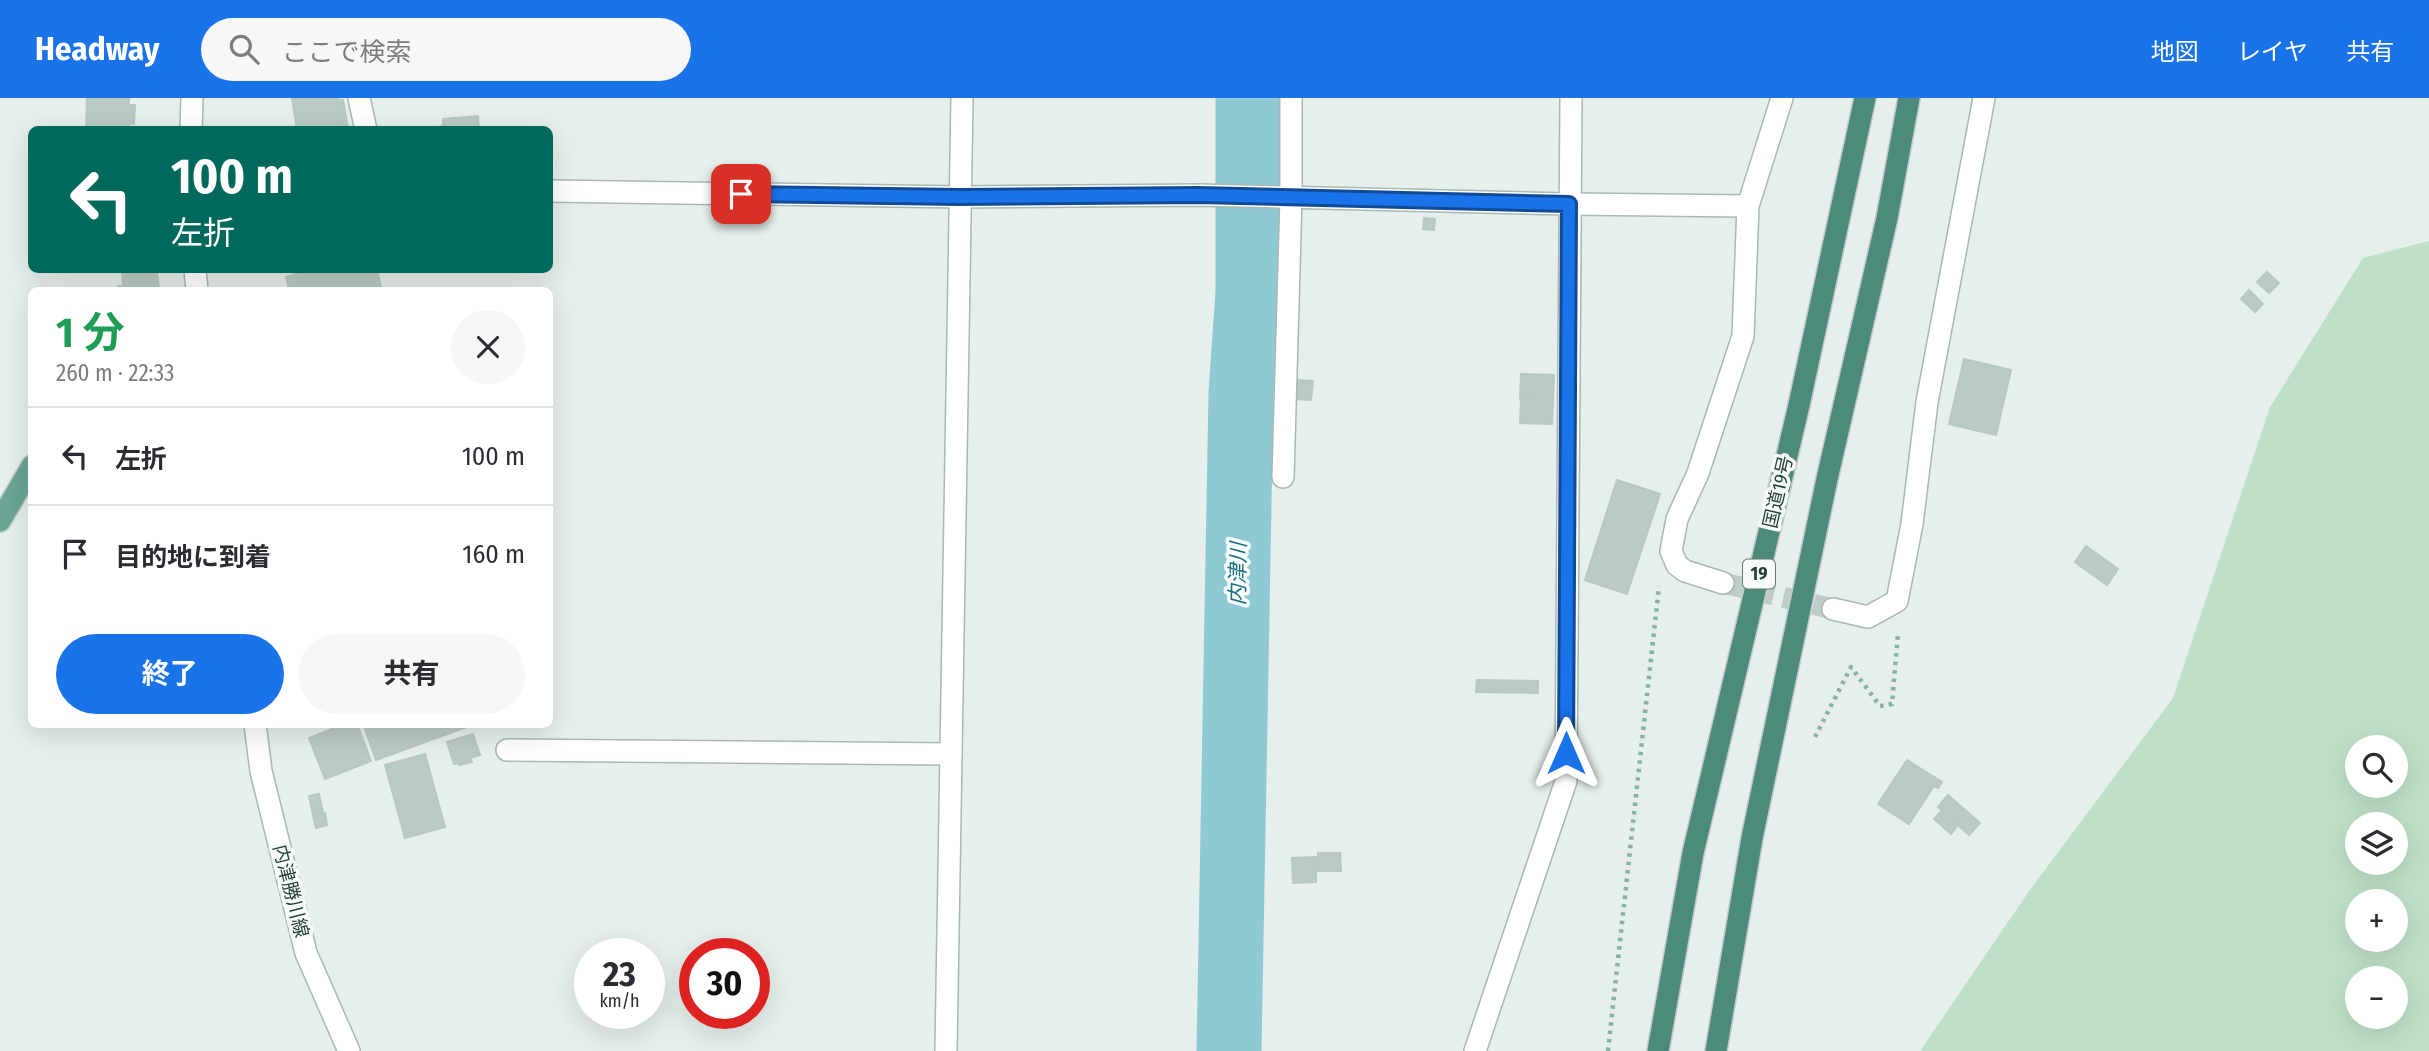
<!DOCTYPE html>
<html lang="ja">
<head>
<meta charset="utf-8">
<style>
  :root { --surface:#fff; --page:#f7f7f7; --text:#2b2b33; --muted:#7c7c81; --line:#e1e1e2; --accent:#1a73e8 }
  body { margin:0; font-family:"Fira Sans Condensed","Noto Sans JP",sans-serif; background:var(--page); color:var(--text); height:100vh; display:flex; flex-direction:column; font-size:26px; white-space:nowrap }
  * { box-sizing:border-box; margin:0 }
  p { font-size:23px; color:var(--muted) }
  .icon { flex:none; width:38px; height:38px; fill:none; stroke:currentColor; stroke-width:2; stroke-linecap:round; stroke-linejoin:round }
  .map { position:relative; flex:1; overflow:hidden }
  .details { position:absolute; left:28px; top:189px; width:525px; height:441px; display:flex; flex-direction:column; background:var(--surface); border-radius:10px; box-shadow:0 7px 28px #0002 }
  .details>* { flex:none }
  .hud { position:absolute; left:28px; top:28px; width:525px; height:147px; border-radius:10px; box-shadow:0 7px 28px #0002; background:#00695c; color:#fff; overflow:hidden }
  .fabs { position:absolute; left:2345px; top:637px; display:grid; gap:14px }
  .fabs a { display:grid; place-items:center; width:63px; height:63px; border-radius:50%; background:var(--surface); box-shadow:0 7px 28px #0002; font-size:35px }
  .speed { position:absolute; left:574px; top:840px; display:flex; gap:14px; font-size:35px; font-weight:700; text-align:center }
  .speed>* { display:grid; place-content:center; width:91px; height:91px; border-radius:50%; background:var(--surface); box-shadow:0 7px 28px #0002; line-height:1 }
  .speed small { font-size:18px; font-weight:400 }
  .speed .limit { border:10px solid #d22; background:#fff; color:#111 }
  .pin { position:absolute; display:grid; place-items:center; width:60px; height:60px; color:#fff; margin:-30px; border-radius:14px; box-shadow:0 4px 10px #0006 }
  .me { position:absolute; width:77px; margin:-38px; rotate:0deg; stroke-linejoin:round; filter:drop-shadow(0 0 5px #0008) }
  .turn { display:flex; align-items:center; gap:24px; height:147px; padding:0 28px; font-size:32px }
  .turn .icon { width:91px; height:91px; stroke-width:2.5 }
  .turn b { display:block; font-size:49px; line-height:60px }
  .round { display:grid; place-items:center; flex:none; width:74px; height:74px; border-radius:37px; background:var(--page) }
  .headline { display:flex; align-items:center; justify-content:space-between; height:119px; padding:0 28px }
  h1 { font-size:42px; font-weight:700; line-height:52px; color:#1e9e55 }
  .action { display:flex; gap:14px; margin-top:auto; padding:14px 28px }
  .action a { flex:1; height:80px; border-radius:42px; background:var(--accent); color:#fff; font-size:28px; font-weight:700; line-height:80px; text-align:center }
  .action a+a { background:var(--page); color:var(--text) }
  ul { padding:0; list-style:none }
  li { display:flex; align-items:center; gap:21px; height:98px; padding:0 28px; border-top:2px solid var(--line) }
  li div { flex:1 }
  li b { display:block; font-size:26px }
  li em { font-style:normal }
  header { display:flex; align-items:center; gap:42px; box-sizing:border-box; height:98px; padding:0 35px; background:var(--accent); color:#fff }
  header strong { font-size:33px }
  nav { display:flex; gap:38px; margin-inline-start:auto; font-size:24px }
  .search { width:490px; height:63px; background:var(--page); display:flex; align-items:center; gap:18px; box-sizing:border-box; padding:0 24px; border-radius:38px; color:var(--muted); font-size:26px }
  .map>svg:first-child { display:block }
  .green { fill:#bfe0c8; fill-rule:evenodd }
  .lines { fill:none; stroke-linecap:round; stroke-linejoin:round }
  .river { stroke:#8ec9d4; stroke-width:65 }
  .building { fill:#bbcac4; stroke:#b8c9c2; stroke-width:2 }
  .minor-tunnel { stroke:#bfccc8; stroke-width:21; stroke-dasharray:21 10; stroke-linecap:butt }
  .minor-casing { stroke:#a8b8b2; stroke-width:24 }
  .secondary-casing { stroke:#a4bbb3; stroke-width:24 }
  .primary-casing { stroke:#c2cac8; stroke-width:24 }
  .trunk-casing { stroke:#c2cac8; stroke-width:24 }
  .path { stroke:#86b3a5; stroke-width:4.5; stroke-dasharray:3.5 5; stroke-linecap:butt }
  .minor { stroke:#fff; stroke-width:21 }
  .secondary { stroke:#fff; stroke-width:21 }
  .primary { stroke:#6aa596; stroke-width:21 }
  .trunk { stroke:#4c8a7c; stroke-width:21 }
  .route-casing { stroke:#114b97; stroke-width:18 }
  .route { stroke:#1a73e8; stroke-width:12 }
  .labels { text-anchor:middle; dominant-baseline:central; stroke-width:7; stroke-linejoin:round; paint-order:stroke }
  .shield { fill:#f7fbf9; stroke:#637a73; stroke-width:2 }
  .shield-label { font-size:18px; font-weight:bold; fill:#24423a }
  .street-label { font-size:19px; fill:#24423a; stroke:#f7fbf9 }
  .water-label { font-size:21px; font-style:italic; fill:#1c6f80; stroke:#f7fbf9 }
</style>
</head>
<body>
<header>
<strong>Headway</strong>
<div class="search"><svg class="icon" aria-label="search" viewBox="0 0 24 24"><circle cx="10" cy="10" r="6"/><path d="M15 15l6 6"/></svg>ここで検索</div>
<nav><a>地図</a><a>レイヤ</a><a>共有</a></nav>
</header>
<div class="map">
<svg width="2429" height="953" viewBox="0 0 2429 953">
  <rect width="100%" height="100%" fill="#e6efeb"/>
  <path class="green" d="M2429,143V953H1920L2027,796L2173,600L2270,309L2363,160ZM2357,649H2396V688H2357ZM2357,726H2396V765H2357ZM2357,803H2396V842H2357ZM2396,880V919H2357V880Z"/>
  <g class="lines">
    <polyline class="river" points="1229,953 1241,295 1248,194 1248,0"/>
  </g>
  <g class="building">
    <polygon points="87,0 129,0 129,7 135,7 134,26 129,26 129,32 86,32"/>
    <polygon points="292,0 338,0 343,32 297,32"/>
    <polygon points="338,2 343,2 348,31 343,32"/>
    <polygon points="478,18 479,32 421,32 443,28 443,21"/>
    <polygon points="1424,120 1435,121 1434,132 1423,131"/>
    <polygon points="122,172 157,172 159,192 118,192 118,188 123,188"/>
    <polygon points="304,172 377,172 382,192 289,192 286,179 300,175 299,173"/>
    <polygon points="2267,174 2279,185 2269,195 2257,184"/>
    <polygon points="2249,192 2263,206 2255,214 2241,201"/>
    <polygon points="1964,261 2011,272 1996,337 1949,326"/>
    <polygon points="1521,276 1554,277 1553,302 1520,301"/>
    <polygon points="1294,282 1313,283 1311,302 1293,301"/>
    <polygon points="1521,301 1553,302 1552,326 1520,325"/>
    <polygon points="1617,382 1660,396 1627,496 1585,482"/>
    <polygon points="2086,448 2118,471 2107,487 2075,464"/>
    <polygon points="1477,582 1538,583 1538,595 1476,594"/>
    <polygon points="344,626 357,626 371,663 325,681 309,640"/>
    <polygon points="363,626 475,626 376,662"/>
    <polygon points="473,636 480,657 470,660 472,664 459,667 458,665 454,666 447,644"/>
    <polygon points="425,656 445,729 405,740 385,667"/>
    <polygon points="1907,662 1942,684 1938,690 1934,688 1909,726 1878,706"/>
    <polygon points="319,696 323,714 313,717 309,698"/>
    <polygon points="1948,697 1980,725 1969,737 1938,709"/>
    <polygon points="1942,712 1958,727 1951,736 1934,721"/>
    <polygon points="325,715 327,727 316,730 313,718"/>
    <polygon points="1318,755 1340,755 1341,773 1318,773"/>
    <polygon points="1316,759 1316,784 1293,785 1292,760"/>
  </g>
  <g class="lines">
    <polyline class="minor-tunnel" points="1723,485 1833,511"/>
    <defs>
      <g id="minor">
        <polyline points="359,0 366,32"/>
        <polyline points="550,93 960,99 1199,97 1569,106 1748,108"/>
        <polyline points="1283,379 1291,100 1291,0"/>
        <polyline points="1723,485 1685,473 1677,467 1671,453 1677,421 1698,375 1743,238 1748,108 1782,0"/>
        <polyline points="1833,511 1868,519 1897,503 1912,426 1927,304 1984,0"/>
        <polyline points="507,652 951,656"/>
        <polyline points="946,953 962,0"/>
        <polyline points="1475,953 1566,683 1571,0"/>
      </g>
      <g id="secondary">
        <polyline points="191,32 192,0"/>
        <polyline points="195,172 197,192"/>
        <polyline points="255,626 261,673 306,855 349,953"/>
      </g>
      <polyline id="primary" points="0,423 32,368"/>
      <g id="trunk">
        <polyline points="1658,953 1693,755 1799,307 1865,0"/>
        <polyline points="1716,953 1752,740 1827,381 1887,120 1909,0"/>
      </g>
    </defs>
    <use href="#minor" class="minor-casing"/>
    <use href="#secondary" class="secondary-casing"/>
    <use href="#primary" class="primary-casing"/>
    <use href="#trunk" class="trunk-casing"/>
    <g class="path">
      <polyline points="1815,639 1851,569 1880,608 1892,606 1898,535"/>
      <polyline points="1608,953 1659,488"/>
    </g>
    <use href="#minor" class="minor"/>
    <use href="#secondary" class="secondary"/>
    <use href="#primary" class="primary"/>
    <use href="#trunk" class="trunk"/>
  </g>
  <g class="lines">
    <defs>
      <polyline id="route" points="741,96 960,99 1199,97 1569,106 1566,655"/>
    </defs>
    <use href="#route" class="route-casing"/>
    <use href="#route" class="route"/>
  </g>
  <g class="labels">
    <rect class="shield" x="1743" y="461.5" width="32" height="29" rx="5"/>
    <g class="shield-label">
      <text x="1759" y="476">19</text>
    </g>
    <g class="street-label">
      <text transform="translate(1778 394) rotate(-77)">国道19号</text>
      <text transform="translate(291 793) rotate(76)">内津勝川線</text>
    </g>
    <g class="water-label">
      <text transform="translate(1238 476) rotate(-89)">内津川</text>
    </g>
  </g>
</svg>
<div class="fabs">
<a><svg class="icon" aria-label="search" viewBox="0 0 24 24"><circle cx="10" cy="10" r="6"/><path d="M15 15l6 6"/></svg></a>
<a><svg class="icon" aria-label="layers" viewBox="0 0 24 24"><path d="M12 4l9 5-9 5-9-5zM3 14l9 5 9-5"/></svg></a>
<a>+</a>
<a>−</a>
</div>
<div class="speed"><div>23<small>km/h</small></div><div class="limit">30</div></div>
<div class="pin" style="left:741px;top:96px;background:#d93025"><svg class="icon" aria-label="arrive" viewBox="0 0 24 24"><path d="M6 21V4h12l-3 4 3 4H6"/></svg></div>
<svg class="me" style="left:1566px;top:655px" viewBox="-20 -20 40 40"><path d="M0-17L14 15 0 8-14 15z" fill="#1a73e8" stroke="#fff" stroke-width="4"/></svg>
<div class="hud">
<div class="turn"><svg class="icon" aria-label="left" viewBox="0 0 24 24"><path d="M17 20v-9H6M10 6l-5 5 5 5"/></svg><div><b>100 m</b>左折</div></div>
</div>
<section class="details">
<div class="headline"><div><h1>1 分</h1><p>260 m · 22:33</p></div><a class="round"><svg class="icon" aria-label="close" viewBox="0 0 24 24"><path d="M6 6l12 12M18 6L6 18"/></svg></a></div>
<ul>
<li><svg class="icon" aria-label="left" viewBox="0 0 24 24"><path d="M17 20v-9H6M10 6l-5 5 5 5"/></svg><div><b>左折</b></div><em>100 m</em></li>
<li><svg class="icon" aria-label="arrive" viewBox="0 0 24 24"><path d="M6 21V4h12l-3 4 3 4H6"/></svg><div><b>目的地に到着</b></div><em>160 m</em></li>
</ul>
<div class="action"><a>終了</a><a>共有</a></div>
</section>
</div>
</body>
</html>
